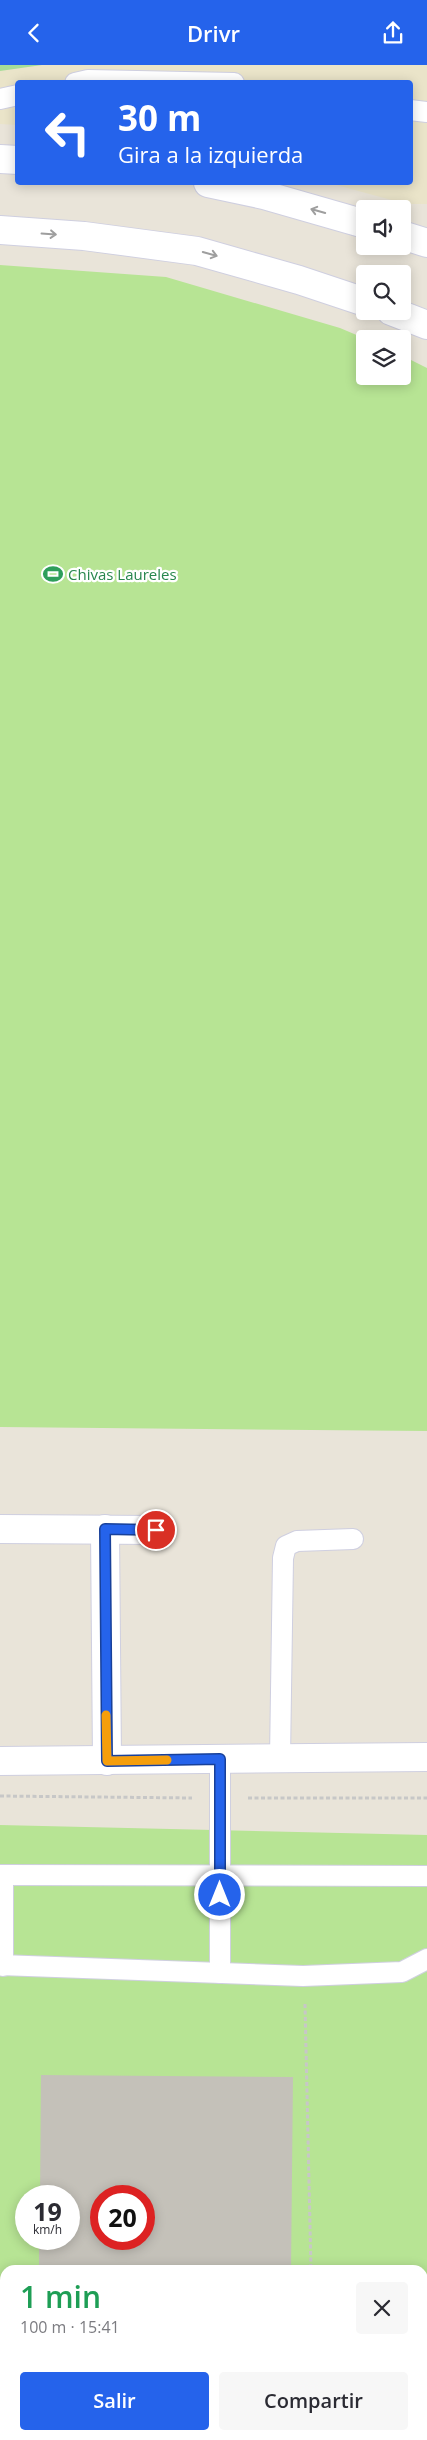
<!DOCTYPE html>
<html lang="es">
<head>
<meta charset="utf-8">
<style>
  :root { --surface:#fff; --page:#f7f7f7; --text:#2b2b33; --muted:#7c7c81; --accent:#2563eb }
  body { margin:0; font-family:"Open Sans",sans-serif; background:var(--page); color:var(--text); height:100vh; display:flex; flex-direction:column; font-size:19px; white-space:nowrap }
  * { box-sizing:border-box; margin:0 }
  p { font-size:16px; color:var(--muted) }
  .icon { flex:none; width:28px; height:28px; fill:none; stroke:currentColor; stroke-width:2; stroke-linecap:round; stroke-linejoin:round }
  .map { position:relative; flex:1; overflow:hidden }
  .panel { position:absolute; left:0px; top:2200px; width:428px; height:175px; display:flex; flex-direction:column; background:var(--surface); border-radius:15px 15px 0 0; box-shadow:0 2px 12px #0003 }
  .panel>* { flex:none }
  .hud { position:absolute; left:15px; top:15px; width:398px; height:105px; border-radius:5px; box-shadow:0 2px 12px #0003; background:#2563eb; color:#fff; overflow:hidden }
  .buttons { position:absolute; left:356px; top:135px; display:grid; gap:10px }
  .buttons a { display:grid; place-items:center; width:55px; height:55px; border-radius:5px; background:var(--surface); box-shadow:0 2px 12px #0003; font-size:25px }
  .speed { position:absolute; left:15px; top:2120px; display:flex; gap:10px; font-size:25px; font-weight:700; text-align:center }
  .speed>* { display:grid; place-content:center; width:65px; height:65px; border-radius:50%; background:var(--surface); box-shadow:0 2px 12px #0003; line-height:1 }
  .speed small { font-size:12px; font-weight:400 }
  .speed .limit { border:8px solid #d22; background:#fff; color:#111 }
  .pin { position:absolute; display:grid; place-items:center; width:42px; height:42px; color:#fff; margin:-21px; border:2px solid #fff; border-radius:50%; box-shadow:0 1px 5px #0007 }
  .me { position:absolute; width:55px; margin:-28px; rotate:0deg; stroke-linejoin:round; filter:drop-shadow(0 0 4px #0008) }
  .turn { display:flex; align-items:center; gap:18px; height:105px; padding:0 20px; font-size:22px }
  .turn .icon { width:65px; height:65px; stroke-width:2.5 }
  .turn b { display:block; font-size:35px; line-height:42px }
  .round { display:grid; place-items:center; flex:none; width:52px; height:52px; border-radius:5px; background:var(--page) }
  .headline { display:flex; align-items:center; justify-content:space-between; height:85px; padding:0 20px }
  h1 { font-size:30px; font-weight:600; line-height:38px; color:#1e9e55 }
  .button { display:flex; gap:10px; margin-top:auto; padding:10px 20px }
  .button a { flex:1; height:58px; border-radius:5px; background:var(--accent); color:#fff; font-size:20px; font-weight:600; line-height:58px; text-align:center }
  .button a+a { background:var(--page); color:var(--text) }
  header { display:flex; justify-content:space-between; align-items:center; height:65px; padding:0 20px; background:var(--accent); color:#fff; font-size:22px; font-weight:600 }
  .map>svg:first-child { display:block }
  .education { fill:#eae4c9 }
  .green { fill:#a6dd98 }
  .pitch { fill:#b7e494; fill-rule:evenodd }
  .building { fill:#c4c1b9; fill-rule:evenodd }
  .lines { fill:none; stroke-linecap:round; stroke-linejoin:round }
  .service-casing { stroke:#cfcfe0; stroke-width:22 }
  .minor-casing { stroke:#cfcfe0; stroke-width:30 }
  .tertiary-casing { stroke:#cfcfe0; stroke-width:30 }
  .path { stroke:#c7c7c7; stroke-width:3; stroke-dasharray:4 2.5; stroke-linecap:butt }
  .service { stroke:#fff; stroke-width:20 }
  .minor { stroke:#fff; stroke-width:28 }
  .tertiary { stroke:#fff; stroke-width:28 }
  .oneway { stroke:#9e9e9e }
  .route-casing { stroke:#184099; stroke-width:12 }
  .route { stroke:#2563eb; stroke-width:9 }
  .slow { stroke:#f59e0b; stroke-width:9 }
  .labels { text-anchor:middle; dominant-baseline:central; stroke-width:4.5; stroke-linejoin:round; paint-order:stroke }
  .leisure-label { font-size:15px; fill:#27864d; stroke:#fff; text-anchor:start }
</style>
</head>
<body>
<header><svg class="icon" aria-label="back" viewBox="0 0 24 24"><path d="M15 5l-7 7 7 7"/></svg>Drivr<svg class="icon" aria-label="share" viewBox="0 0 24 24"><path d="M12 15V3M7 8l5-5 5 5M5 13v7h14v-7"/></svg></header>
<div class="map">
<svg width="427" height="2375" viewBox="0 0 427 2375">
  <rect width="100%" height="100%" fill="#e9e4d9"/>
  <polygon class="education" points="0,0 427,0 427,139 406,139 329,118 410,118 410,18 18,18 17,60 0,59"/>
  <polygon class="green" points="0,0 42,0 0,6"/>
  <g class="pitch">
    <polygon points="0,200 166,212 340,263 366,274 365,311 402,311 403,291 427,303 427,1366 0,1362"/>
    <path d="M0,1760L427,1770V2375H0ZM26,2131H69V2174H26ZM101,2131H144V2174H101ZM5,2205H422V2370H5Z"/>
  </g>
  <path class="building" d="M41,2010L293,2012L291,2205H39V2174H69V2131H40ZM101,2131H144V2174H101Z"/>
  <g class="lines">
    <defs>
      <g id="service">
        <polyline points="75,18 88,15 234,18"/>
        <polyline points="0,34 18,30"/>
        <polyline points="410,45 427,47"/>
        <polyline points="280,1693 283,1493 286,1481 297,1476 353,1474"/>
        <polyline points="0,1810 427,1811"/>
        <polyline points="0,1900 303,1911 402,1907 427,1894"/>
        <polyline points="3,1901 3,1810"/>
        <polyline points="220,1908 220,1694"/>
      </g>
      <g id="minor">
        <polyline points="0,1464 156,1465"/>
        <polyline points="105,1464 107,1696"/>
      </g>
      <g id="tertiary">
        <polyline points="0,94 18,95"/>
        <polyline points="208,118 264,130 365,159"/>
        <polyline points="0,165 84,171 197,186 299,215 365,237"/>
        <polyline points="402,170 427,178"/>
        <polyline points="391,246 427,260"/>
        <polyline points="0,1696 427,1692"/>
      </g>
    </defs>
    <use href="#service" class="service-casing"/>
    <use href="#minor" class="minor-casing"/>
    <use href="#tertiary" class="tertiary-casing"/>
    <g class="path">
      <polyline points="0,1731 192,1733"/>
      <polyline points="248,1733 427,1733"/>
      <polyline points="305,1939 311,2205"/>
      <polyline points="315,2370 315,2375"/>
    </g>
    <use href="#service" class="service"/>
    <use href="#minor" class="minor"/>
    <use href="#tertiary" class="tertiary"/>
  </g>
  <defs><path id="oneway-shaft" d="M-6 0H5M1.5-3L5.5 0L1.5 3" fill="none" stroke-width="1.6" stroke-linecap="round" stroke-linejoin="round" transform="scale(1.25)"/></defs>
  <g class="oneway">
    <use href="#oneway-shaft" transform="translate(318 146) rotate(-164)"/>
    <use href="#oneway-shaft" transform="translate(49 169) rotate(4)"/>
    <use href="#oneway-shaft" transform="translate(210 189) rotate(16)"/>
  </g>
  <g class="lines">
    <defs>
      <polyline id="route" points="156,1465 105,1464 107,1696 220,1694 220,1830"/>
    </defs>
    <use href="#route" class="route-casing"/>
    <use href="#route" class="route"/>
    <polyline class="slow" points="106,1650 107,1696 167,1695"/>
  </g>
  <defs>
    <symbol id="stadium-bare" viewBox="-9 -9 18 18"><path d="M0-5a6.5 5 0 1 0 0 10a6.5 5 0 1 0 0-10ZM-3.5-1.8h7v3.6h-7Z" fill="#2e9e5b" stroke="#fff" stroke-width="2.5" paint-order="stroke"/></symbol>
  </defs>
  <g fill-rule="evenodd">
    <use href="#stadium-bare" x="39" y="495" width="28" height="28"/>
  </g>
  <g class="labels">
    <g class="leisure-label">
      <text x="68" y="509">Chivas Laureles</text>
    </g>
  </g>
</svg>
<div class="buttons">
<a><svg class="icon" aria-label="sound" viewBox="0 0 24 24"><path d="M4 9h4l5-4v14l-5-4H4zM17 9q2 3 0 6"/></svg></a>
<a><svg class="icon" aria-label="search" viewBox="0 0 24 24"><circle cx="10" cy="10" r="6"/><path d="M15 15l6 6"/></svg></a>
<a><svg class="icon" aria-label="layers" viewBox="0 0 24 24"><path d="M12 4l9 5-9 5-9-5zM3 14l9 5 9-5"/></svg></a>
</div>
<div class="speed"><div>19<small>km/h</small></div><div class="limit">20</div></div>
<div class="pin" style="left:156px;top:1465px;background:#d93025"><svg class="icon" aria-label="arrive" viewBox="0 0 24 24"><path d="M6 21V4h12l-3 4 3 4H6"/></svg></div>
<svg class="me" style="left:220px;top:1830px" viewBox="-20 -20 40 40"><circle r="17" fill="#2563eb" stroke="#fff" stroke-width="3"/><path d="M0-11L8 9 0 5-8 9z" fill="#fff"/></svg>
<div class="hud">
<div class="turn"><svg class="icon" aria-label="left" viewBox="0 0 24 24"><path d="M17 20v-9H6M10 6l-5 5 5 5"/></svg><div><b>30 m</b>Gira a la izquierda</div></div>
</div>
<section class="panel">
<div class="headline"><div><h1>1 min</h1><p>100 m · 15:41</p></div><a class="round"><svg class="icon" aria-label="close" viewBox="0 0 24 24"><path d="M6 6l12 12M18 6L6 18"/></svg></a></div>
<div class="button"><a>Salir</a><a>Compartir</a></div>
</section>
</div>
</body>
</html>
